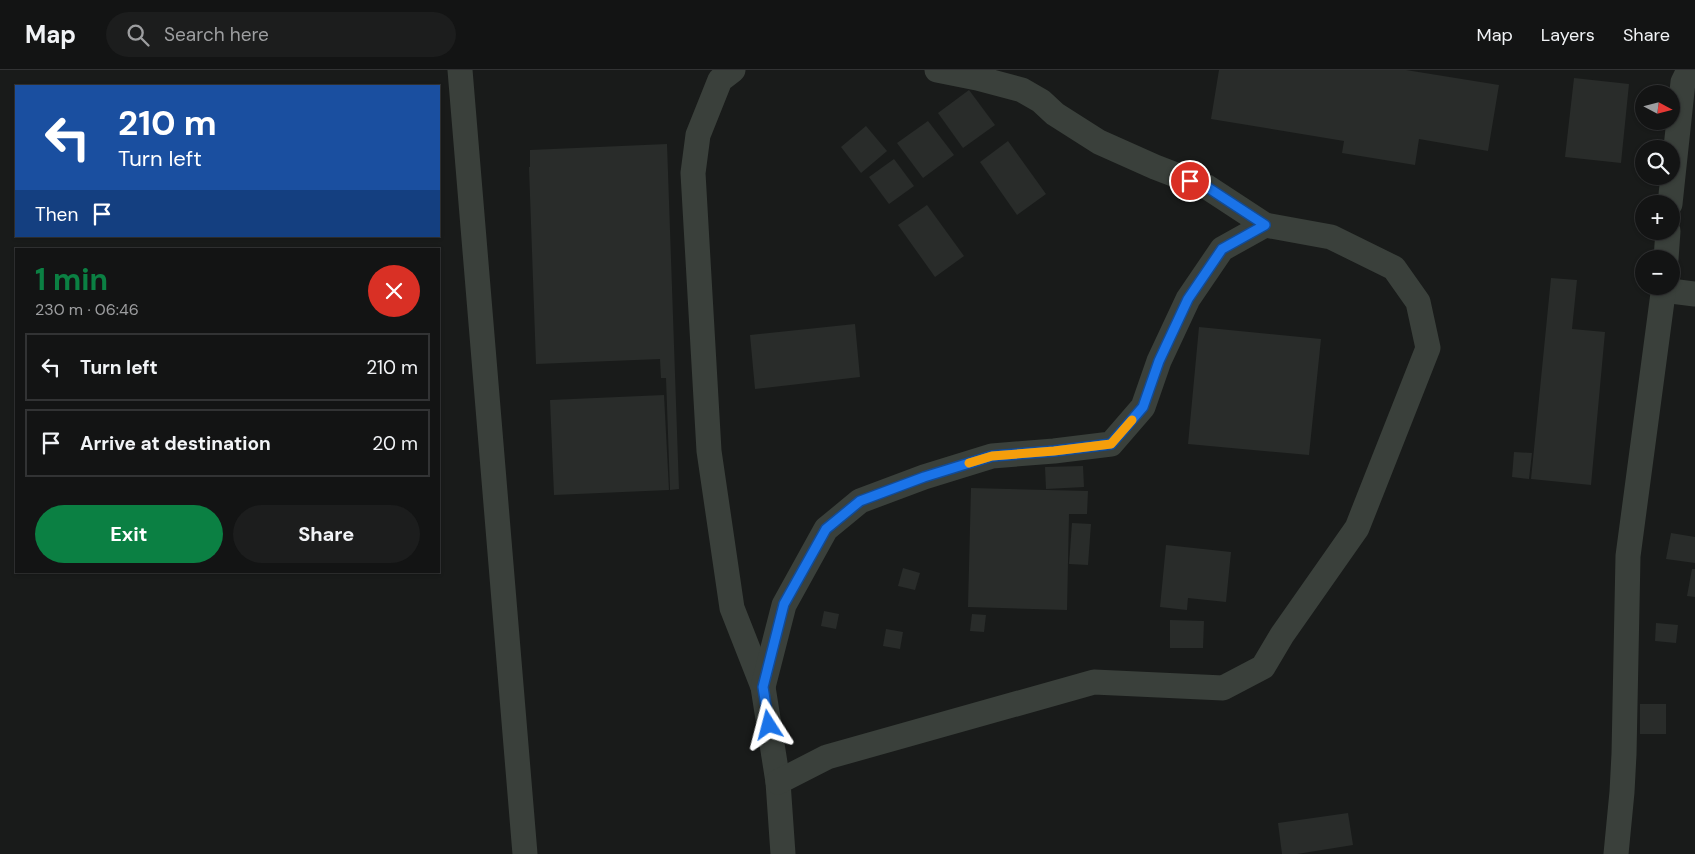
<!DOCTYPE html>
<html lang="en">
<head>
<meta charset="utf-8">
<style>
  :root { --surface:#131414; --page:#1c1d1d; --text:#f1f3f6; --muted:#9d9ea0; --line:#323334; --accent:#0b8043 }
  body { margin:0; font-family:"DM Sans",sans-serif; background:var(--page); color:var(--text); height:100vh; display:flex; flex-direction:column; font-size:19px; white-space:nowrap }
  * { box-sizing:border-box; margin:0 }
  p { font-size:16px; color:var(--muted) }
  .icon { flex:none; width:28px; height:28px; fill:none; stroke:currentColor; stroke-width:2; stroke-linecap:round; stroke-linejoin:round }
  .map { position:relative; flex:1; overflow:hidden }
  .panel { position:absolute; left:15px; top:178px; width:425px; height:325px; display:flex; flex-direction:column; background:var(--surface); border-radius:0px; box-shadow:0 1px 4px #0004,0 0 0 1px var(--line) }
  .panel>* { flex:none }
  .guide { position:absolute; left:15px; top:15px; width:425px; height:152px; border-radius:0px; box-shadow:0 1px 4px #0004,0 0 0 1px var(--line); background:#1a4fa0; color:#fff; overflow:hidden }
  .needle { width:32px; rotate:97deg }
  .controls { position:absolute; left:1635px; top:15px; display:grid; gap:10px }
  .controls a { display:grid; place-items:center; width:45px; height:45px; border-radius:50%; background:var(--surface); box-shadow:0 1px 4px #0004,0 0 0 1px var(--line); font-size:25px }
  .pin { position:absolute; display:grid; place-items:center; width:42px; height:42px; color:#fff; margin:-21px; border:2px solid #fff; border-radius:50%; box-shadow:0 1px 5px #0007 }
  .me { position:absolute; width:55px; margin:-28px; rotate:351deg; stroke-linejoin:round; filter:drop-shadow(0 0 4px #0008) }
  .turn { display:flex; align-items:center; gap:18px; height:105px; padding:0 20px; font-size:22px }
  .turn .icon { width:65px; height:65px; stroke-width:2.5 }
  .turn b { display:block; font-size:35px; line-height:42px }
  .then { display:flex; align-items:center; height:48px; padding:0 20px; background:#0003; gap:10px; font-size:19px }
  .round { display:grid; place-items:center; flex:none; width:52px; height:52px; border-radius:26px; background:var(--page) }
  .summary { display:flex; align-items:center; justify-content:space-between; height:85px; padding:0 20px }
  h1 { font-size:30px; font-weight:700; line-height:38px; color:var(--accent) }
  .action { display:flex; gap:10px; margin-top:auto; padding:10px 20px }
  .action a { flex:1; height:58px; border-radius:30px; background:var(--accent); color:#fff; font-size:20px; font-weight:700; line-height:58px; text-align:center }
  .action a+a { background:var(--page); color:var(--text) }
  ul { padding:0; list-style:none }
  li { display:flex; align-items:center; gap:15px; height:68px; margin:0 10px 8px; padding:0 10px; border:2px solid var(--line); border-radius:0px }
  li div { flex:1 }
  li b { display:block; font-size:19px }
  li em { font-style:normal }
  header { display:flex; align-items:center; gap:30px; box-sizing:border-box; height:70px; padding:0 25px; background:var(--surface); border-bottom:1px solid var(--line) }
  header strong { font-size:24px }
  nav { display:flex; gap:28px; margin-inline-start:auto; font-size:18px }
  .search { width:350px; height:45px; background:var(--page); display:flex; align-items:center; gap:12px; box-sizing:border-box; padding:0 18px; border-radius:28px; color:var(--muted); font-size:19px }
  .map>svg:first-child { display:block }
  .building { fill:#292c2a }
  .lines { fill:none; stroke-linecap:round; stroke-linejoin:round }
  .minor { stroke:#3a403b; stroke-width:25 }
  .route-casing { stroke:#114b97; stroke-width:12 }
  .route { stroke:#1a73e8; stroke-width:9 }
  .slow { stroke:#f59e0b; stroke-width:9 }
</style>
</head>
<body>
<header>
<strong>Map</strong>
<div class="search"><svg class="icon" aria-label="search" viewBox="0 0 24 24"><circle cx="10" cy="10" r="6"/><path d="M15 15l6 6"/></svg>Search here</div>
<nav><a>Map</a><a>Layers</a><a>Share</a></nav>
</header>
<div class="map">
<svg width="1695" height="784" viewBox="0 0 1695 784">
  <rect width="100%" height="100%" fill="#191b1a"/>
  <g class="building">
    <polygon points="1219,0 1406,0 1499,15 1488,81 1419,69 1415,95 1342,83 1344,71 1211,49"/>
    <polygon points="1574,8 1629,14 1621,93 1565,87"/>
    <polygon points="969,20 995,55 963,78 938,43"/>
    <polygon points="928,51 954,85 923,108 897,73"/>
    <polygon points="866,56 887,81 861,103 841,77"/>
    <polygon points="1008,71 1046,124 1017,145 980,92"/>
    <polygon points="667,74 679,419 670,420 666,308 661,308 660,289 536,294 529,97 530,97 530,80"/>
    <polygon points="894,89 914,116 889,134 869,107"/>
    <polygon points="927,135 964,186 935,207 898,155"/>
    <polygon points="1551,208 1577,210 1572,259 1605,262 1591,415 1531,409"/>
    <polygon points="855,254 860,307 755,319 750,265"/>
    <polygon points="1199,257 1321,269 1309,385 1188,374"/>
    <polygon points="664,325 669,420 554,425 550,330"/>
    <polygon points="1514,382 1532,383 1529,409 1512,407"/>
    <polygon points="1083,396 1084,417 1046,419 1045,397"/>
    <polygon points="971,418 1088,421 1087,444 1069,444 1067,540 968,537"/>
    <polygon points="1072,453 1091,454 1088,495 1069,494"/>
    <polygon points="1671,463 1695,467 1695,493 1666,489"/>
    <polygon points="1166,475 1231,482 1226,532 1188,528 1187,540 1160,537"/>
    <polygon points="903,498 920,503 915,520 898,516"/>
    <polygon points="1692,499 1695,499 1695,527 1687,526"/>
    <polygon points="824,541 839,544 836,559 821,556"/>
    <polygon points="972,544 986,545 984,562 970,561"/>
    <polygon points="1170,550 1204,551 1203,578 1170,578"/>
    <polygon points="1656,553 1678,555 1676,573 1655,571"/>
    <polygon points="886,559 903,562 900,579 883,576"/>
    <rect x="1640" y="634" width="26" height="30"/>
    <polygon points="1348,743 1353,775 1297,784 1282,784 1278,753"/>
  </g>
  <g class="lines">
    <g class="minor">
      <polyline points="460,0 525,784"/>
      <polyline points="733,0 720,10 698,65 693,103 709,381 732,538 763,617 778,712 783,784"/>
      <polyline points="1670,134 1683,12 1689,0"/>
      <polyline points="1666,189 1668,161"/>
      <polyline points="1663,220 1695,224"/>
      <polyline points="763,617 784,535 826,459 860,431 924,407 992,386 1054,381 1111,374 1143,337 1159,291 1188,229 1222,179 1265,155"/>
      <polyline points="778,712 827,687 1094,612 1223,618 1263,597 1282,565 1357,458 1428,278 1418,232 1394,198 1331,167 1265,155 1207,117 1155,97 1099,72 1055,44 1041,31 1022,20 977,8 937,0"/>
      <polyline points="1616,784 1622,722 1624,684 1628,486 1664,216"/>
    </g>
  </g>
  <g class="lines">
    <defs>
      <polyline id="route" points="769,655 763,617 784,534 826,459 860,431 924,407 992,386 1054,381 1111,374 1143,337 1159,291 1188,229 1222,179 1265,155 1207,117 1190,111"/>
    </defs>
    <use href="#route" class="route-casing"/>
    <use href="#route" class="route"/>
    <polyline class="slow" points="969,393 992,386 1054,381 1111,374 1132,350"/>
  </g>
</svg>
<div class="controls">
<a><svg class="needle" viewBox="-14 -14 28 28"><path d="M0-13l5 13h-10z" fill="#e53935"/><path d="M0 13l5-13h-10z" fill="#9d9ea0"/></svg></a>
<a><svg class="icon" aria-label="search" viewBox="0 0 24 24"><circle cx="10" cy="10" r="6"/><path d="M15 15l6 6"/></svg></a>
<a>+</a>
<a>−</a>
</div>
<div class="pin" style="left:1190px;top:111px;background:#d93025"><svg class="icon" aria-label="arrive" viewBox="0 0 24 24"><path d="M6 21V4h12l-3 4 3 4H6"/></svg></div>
<svg class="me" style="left:769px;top:655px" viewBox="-20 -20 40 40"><path d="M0-17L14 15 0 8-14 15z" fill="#1a73e8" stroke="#fff" stroke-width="4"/></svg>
<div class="guide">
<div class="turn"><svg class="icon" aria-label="left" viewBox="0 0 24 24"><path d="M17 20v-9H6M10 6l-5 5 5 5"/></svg><div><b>210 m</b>Turn left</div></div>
<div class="then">Then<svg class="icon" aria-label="arrive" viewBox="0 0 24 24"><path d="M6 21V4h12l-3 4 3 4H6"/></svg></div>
</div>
<section class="panel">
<div class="summary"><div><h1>1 min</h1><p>230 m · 06:46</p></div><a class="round" style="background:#d93025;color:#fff"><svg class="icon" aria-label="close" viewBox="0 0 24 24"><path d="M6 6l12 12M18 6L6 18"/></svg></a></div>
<ul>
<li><svg class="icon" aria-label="left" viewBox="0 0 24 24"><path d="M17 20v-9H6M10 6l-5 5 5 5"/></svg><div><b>Turn left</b></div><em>210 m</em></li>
<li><svg class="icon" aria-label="arrive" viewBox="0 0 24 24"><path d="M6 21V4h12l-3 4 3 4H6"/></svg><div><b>Arrive at destination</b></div><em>20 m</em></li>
</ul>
<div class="action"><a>Exit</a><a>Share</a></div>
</section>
</div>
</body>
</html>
